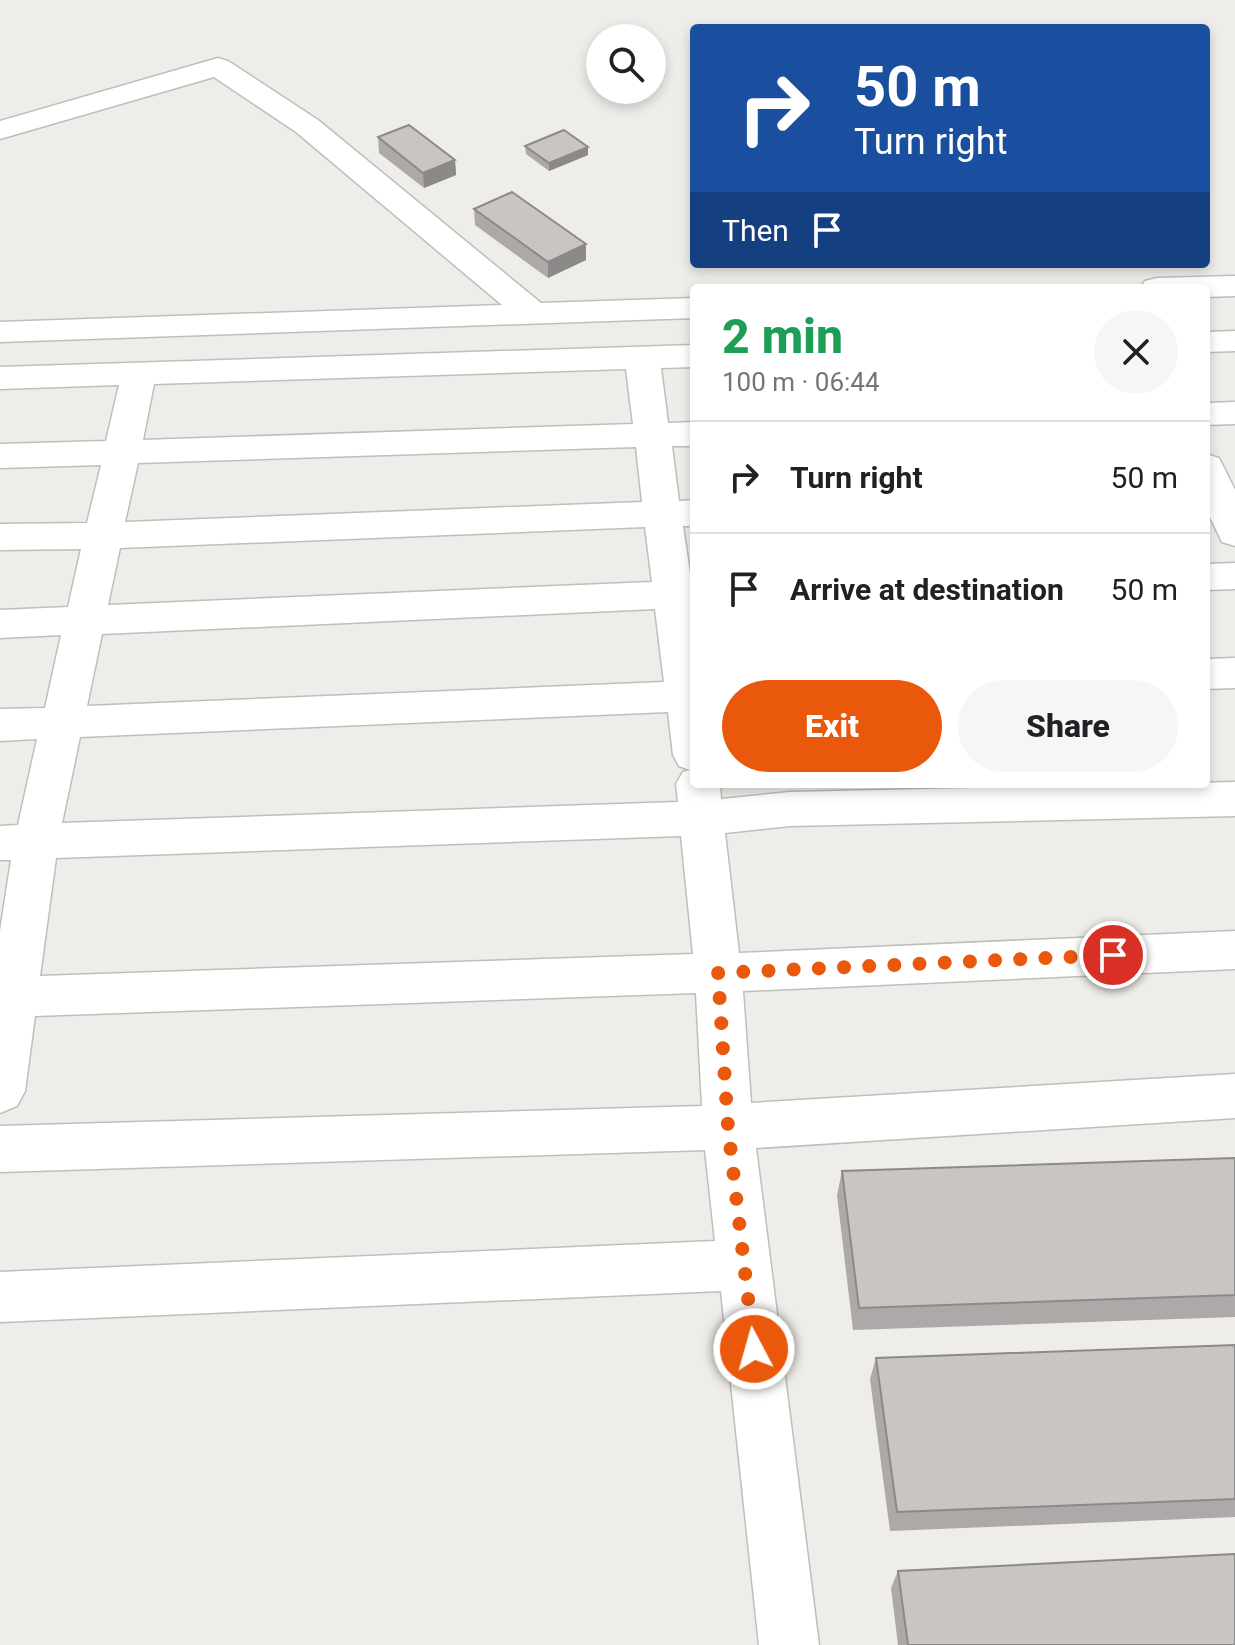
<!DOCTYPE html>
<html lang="en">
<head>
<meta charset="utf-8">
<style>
  :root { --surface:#fff; --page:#f6f6f6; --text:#202124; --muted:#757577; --line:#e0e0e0; --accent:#ea580c }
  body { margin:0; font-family:Roboto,sans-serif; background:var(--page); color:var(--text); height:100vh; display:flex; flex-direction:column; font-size:30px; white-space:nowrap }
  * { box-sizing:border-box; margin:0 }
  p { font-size:26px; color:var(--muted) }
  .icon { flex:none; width:44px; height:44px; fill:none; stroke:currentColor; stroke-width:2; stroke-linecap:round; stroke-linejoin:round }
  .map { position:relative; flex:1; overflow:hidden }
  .side { position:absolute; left:690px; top:284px; width:520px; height:504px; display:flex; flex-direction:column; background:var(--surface); border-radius:8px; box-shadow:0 4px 12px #0003 }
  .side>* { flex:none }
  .banner { position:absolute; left:690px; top:24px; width:520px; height:244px; border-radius:8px; box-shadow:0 4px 12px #0003; background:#1a4fa0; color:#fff; overflow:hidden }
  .fabs { position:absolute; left:586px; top:24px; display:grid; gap:16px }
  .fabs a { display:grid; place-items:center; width:80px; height:80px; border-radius:50%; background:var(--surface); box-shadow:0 4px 12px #0003; font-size:40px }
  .pin { position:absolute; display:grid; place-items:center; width:68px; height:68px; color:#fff; margin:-34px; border:4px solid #fff; border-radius:50%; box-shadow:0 2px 8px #0007 }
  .me { position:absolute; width:88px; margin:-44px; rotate:354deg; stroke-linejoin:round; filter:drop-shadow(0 0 6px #0008) }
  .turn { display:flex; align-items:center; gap:28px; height:168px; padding:0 32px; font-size:36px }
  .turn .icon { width:104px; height:104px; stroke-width:2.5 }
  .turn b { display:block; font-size:56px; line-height:68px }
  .then { display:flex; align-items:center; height:76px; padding:0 32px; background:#0003; gap:16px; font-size:30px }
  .round { display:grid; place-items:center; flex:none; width:84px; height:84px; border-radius:42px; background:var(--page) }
  .headline { display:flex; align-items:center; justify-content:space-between; height:136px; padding:0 32px }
  h1 { font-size:48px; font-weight:800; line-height:60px; color:#1e9e55 }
  .action { display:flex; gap:16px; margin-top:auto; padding:16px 32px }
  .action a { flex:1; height:92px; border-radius:48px; background:var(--accent); color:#fff; font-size:32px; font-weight:800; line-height:92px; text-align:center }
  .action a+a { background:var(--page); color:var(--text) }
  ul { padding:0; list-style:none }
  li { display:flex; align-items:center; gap:24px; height:112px; padding:0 32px; border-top:2px solid var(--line) }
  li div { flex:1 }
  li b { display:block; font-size:30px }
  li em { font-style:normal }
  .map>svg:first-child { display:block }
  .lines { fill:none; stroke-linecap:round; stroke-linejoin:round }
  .minor-casing { stroke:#bfbebb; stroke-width:3 }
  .minor { fill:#fff; fill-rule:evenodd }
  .wall { fill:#aca9a8 }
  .shaded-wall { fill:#8c8a88 }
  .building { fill:#c8c5c3; stroke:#8c8a88; stroke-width:2 }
  .route { stroke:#ea580c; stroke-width:14; stroke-dasharray:0 25.2 }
</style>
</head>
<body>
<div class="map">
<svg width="1235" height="1645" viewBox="0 0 1235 1645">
  <rect width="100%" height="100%" fill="#eeede9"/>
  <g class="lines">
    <defs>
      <g id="minor">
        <polygon points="218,58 228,61 318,120 541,303 694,298 694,318 0,342 0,322 502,305 296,132 214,77 0,139 0,121"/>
        <polygon points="1235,276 1235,296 1206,297 1206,288 1140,288 1145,281 1157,278"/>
        <polygon points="1235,331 1235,351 1206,352 1206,332"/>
        <path d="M694,345V367L661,368L668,423L694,422V446H672L679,501L694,500V526H683L691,580H694V784H720L721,799L790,792L1235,782V816L790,826L725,833L739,953L1235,931V969L743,991L751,1103L1235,1074V1118L756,1148L819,1645H759L721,1291L0,1322V1272L715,1241L705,1150L0,1172V1126L702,1106L696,993L35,1016L25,1091L17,1106L0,1113V931L11,860H0V826L18,825L37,739L0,741V709L45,708L61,635L0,638V610L68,607L81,549L0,550V524L87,523L101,465L0,468V444L106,441L119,385L0,389V367ZM626,369L633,424L143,440L154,384ZM636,447L642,502L125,522L138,463ZM645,527L652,582L108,605L120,548ZM655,609L664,682L87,706L102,634ZM668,712L673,755L679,766L690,770L683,772L676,784L678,802L62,823L80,737ZM681,836L693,954L40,976L56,858Z"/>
        <polygon points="1235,402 1235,424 1206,425 1206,403"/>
        <polygon points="1206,454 1219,458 1235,490 1235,546 1222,542 1206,509"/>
        <polygon points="1235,563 1235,589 1206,590 1206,564"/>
        <polygon points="1235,658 1235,688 1206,689 1206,659"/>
      </g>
    </defs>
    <use href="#minor" class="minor-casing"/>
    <use href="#minor" class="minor"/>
  </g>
  <g class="wall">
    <polygon points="378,137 455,160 456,175 424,188 379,153"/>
    <polygon points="525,146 588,147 588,155 549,171 526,154"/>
    <polygon points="474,209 586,260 548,278 475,225"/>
    <polygon points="1235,1158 1235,1317 853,1330 837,1195 842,1171"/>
    <polygon points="1235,1345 1235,1517 890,1531 870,1379 876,1358"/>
    <polygon points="898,1571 1235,1645 898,1645 891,1588"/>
  </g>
  <g class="shaded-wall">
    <polygon points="588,147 588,155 549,171 549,163"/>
    <polygon points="455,160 456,175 424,188 423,173"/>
    <polygon points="586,244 586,260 548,278 548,262"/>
  </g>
  <g class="building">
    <polygon points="409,125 455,160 423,173 378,137"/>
    <polygon points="564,130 588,147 549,163 525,146"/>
    <polygon points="512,192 586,244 548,262 474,209"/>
    <polygon points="1235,1158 1235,1295 859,1308 842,1171"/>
    <polygon points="1235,1345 1235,1499 897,1512 876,1358"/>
    <polygon points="1235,1554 1235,1645 908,1645 898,1571"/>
  </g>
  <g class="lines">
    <polyline class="route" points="754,1349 728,1127 718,973 1113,955"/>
  </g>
</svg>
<div class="fabs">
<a><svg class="icon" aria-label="search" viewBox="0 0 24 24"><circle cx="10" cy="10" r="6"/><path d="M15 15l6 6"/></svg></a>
</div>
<div class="pin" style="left:1113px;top:955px;background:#d93025"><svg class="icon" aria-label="arrive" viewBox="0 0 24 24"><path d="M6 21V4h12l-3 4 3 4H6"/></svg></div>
<svg class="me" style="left:754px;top:1349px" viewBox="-20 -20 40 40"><circle r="17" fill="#ea580c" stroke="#fff" stroke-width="3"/><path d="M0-11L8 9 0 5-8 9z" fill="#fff"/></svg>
<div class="banner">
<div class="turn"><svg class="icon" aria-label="right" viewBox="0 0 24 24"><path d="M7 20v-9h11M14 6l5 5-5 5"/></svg><div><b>50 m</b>Turn right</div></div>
<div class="then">Then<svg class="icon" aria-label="arrive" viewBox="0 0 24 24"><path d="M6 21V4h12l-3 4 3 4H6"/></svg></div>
</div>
<section class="side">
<div class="headline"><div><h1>2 min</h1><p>100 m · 06:44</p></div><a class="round"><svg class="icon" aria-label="close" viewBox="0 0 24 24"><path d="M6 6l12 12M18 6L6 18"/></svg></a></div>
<ul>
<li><svg class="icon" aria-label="right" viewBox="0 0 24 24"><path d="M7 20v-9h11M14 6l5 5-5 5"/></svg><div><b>Turn right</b></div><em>50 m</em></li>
<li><svg class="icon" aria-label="arrive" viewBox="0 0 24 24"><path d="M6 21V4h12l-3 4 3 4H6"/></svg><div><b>Arrive at destination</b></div><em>50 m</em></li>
</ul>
<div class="action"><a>Exit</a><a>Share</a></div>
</section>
</div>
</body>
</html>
